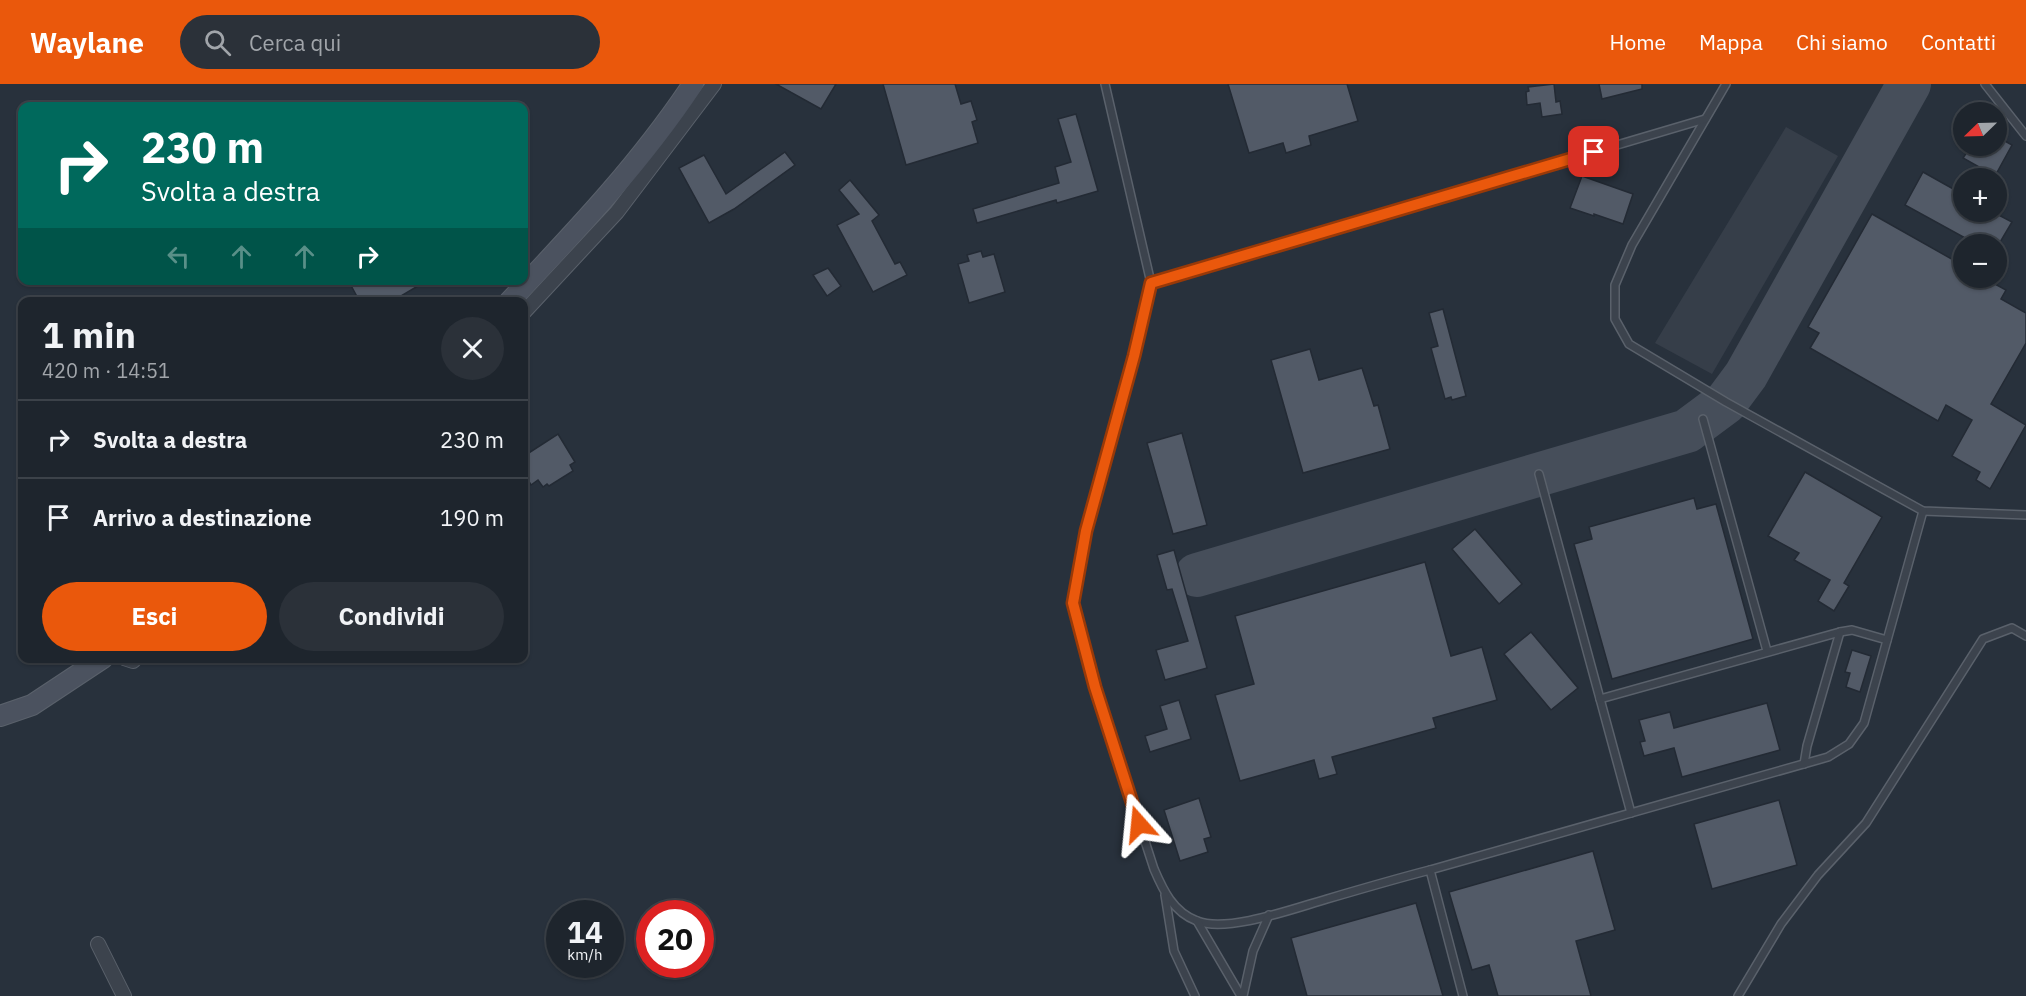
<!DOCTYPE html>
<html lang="it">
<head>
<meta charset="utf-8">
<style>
  :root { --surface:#1e252d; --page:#2b3139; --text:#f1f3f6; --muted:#a1a5aa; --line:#3c4249; --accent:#ea580c }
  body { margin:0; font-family:"IBM Plex Sans",sans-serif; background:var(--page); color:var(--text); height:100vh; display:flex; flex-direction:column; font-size:22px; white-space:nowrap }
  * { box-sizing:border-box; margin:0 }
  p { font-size:20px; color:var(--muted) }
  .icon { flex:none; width:33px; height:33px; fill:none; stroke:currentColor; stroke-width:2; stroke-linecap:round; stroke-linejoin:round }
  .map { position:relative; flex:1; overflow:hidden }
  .panel { position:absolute; left:18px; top:213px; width:510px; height:366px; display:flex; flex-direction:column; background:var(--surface); border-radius:12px; box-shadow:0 2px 4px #0004,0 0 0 2px var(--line) }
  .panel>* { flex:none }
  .hud { position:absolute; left:18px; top:18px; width:510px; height:183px; border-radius:12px; box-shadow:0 2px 4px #0004,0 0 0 2px var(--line); background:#00695c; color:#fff; overflow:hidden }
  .needle { width:39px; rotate:247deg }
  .buttons { position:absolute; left:1953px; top:18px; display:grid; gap:12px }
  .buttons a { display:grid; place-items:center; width:54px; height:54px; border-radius:50%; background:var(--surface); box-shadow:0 2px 4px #0004,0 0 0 2px var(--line); font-size:30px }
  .speed { position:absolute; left:546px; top:816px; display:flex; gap:12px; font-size:30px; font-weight:700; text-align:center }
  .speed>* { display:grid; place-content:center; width:78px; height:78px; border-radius:50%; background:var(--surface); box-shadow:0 2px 4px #0004,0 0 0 2px var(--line); line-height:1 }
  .speed small { font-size:15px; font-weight:400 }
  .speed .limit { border:9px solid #d22; background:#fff; color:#111 }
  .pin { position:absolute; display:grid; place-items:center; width:51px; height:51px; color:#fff; margin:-26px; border-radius:12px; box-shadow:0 3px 9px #0006 }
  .me { position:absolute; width:66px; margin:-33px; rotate:342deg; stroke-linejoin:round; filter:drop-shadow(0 0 4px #0008) }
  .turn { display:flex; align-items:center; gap:21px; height:126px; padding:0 24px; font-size:27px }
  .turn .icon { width:78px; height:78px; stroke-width:2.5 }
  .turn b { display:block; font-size:42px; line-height:51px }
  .lanes { display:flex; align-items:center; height:57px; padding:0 24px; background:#0003; justify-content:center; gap:30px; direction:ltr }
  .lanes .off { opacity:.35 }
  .round { display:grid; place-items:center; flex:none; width:63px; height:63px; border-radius:32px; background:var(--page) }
  .headline { display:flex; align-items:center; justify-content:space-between; height:102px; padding:0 24px }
  h1 { font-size:36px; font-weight:700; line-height:45px }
  .cta { display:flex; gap:12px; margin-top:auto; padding:12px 24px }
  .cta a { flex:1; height:69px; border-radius:36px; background:var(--accent); color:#fff; font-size:24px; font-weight:700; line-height:69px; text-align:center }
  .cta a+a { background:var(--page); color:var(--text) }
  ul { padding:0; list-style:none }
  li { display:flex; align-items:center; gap:18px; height:78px; padding:0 24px; border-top:2px solid var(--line) }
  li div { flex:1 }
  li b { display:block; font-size:22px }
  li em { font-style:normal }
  header { display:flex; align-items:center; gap:36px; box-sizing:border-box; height:84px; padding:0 30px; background:var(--accent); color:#fff }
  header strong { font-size:28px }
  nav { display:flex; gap:33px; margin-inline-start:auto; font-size:21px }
  .search { width:420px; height:54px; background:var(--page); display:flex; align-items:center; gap:15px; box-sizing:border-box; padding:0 21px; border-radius:33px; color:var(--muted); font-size:22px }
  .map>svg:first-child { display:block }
  .airport { fill:#363e49 }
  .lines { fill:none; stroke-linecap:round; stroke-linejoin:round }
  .taxiway { stroke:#464e5a; stroke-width:44 }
  .building { fill:#525a67; stroke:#232a34; stroke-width:1.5 }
  .service-casing { stroke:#5a616b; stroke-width:10 }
  .minor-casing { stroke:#5a616b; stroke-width:16 }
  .secondary-casing { stroke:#5a616b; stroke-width:22 }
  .service { stroke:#3c434d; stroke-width:7 }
  .minor { stroke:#3c434d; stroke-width:14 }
  .secondary { stroke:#4b525f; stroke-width:20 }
  .route-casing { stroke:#983908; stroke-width:15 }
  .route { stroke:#ea580c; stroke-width:10 }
</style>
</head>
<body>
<header>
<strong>Waylane</strong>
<div class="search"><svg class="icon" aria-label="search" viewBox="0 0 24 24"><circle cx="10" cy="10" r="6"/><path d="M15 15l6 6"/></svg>Cerca qui</div>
<nav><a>Home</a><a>Mappa</a><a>Chi siamo</a><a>Contatti</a></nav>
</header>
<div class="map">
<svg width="2026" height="912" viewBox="0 0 2026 912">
  <rect width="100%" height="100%" fill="#28313c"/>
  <polygon class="airport" points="1786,43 1838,72 1712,290 1655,259"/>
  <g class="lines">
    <polyline class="taxiway" points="1197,491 1687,347 1726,318 1746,291 1909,0"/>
  </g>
  <g class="building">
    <polygon points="776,0 836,0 821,25"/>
    <polygon points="883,0 955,0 961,20 971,17 977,36 972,38 978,59 906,81"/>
    <polygon points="1228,0 1347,0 1358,37 1309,52 1311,61 1286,69 1283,59 1249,69"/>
    <polygon points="1554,0 1556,18 1560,17 1562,30 1542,33 1540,19 1527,21 1526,8 1529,7 1528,3"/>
    <polygon points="1599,0 1642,0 1642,5 1602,15"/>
    <polygon points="1076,30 1098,107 1057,119 1056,116 977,139 973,125 1059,99 1055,83 1071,78 1058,35"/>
    <polygon points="1996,52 2012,61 1995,92 1963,74 1971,62 1996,62"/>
    <polygon points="785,68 795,81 734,125 709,139 679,84 704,71 726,110"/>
    <polygon points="1923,88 1964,111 1964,128 1993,128 2012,138 1999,160 1976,160 1905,121"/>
    <polygon points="1582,92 1633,110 1623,140 1594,130 1594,132 1570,124"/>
    <polygon points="850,96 879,131 872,137 895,180 900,178 907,191 873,208 837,141 859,130 839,106"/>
    <polygon points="1872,130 1964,182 1964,194 1984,194 2006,206 2001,215 2026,229 2026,259 1991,320 2026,341 1990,405 1976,396 1980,388 1952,372 1972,336 1946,321 1938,337 1810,264 1819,249 1808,243"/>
    <polygon points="981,167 983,173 994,170 1005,208 969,219 958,180 969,177 967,171"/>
    <polygon points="828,184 841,202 827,212 813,191"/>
    <polygon points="348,196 428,196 391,218 360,218"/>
    <polygon points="1443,225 1466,312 1452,316 1451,313 1445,315 1431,264 1438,262 1429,229"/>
    <polygon points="1310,265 1319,296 1362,284 1374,322 1378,321 1390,365 1303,389 1271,276"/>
    <polygon points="1182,349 1207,441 1173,450 1147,359"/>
    <polygon points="558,350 575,378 570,381 573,387 549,402 547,400 543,403 538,396 531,401 524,389 524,372"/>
    <polygon points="1805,388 1882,433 1844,499 1849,502 1834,527 1818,517 1830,496 1794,476 1799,469 1768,452"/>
    <polygon points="1694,414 1697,425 1716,420 1753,555 1612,595 1574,460 1592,455 1589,443"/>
    <polygon points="1475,445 1522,500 1499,520 1452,465"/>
    <polygon points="1174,466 1207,584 1165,596 1156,566 1188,557 1172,505 1167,506 1157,471"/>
    <polygon points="1425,478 1451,572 1482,563 1497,616 1433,634 1436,644 1332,673 1337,690 1319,695 1314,676 1240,697 1215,611 1254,600 1235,532"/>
    <polygon points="1531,548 1578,604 1551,626 1504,570"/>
    <polygon points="1852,566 1871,572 1860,608 1846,603 1850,589 1845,588"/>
    <polygon points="1179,616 1191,655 1150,668 1145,652 1167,645 1160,622"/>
    <polygon points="1767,619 1780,666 1682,693 1674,664 1644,672 1640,658 1645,657 1639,636 1670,628 1674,644"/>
    <polygon points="1199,714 1211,753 1204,755 1208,768 1180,777 1164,726"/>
    <polygon points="1779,716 1797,781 1712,805 1694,740"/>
    <polygon points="1593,767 1615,846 1576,857 1591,912 1498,912 1489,881 1472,886 1449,808"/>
    <polygon points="1416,819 1443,912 1307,912 1291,854"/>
  </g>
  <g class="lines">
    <defs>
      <g id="service">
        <path d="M1105,0L1151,199L1134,272L1086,448L1073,519L1095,603L1154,785C1163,806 1173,828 1197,837C1228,849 1295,824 1327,815C1361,805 1395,795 1430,786L1463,912"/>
        <polyline points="1726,0 1632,161 1615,201 1615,235 1629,260 1726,318 1923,427 2026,431"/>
        <polyline points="1985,0 2026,52"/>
        <polyline points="1151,199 1705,35"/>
        <polyline points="1703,335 1767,567"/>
        <polyline points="1539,390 1631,729"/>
        <polyline points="1600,615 1840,548 1852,546 1887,556"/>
        <polyline points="1804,680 1807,662 1840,548"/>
        <polyline points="1430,786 1828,673 1849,660 1864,639 1923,427"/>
        <polyline points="1165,811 1174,867 1195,912"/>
        <polyline points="1197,837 1241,912"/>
        <polyline points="1243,912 1253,867 1269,831"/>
        <polyline points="1738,912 1781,840 1818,791 1866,739 1983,555 2012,544 2026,552"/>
      </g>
      <g id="minor">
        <polyline points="524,228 617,128 714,0"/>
        <polyline points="124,574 133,577 136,574"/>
        <polyline points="98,860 124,912"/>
      </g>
      <g id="secondary">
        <path d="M509,218C575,148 640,80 693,0"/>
        <polyline points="0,632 32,621 103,574"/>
      </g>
    </defs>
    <use href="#service" class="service-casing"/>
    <use href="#minor" class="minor-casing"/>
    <use href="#secondary" class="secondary-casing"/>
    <use href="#service" class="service"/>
    <use href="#minor" class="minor"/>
    <use href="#secondary" class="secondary"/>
  </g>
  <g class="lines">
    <defs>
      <polyline id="route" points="1139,740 1095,603 1073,519 1086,447 1134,272 1151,199 1594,68"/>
    </defs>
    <use href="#route" class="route-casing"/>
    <use href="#route" class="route"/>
  </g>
</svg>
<div class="buttons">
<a><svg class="needle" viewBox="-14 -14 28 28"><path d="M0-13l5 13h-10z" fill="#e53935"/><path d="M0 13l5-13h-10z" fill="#a1a5aa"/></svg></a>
<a>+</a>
<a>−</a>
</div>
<div class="speed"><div>14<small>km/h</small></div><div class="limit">20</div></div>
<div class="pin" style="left:1594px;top:68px;background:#d93025"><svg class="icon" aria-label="arrive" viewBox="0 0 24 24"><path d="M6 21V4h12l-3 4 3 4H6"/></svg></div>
<svg class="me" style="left:1139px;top:740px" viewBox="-20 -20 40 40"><path d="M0-17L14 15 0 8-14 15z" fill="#ea580c" stroke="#fff" stroke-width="4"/></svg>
<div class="hud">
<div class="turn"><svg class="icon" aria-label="right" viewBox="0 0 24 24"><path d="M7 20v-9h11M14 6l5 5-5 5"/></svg><div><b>230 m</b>Svolta a destra</div></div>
<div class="lanes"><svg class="icon off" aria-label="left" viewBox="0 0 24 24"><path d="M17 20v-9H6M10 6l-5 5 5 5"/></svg><svg class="icon off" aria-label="ahead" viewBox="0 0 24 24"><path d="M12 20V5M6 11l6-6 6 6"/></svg><svg class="icon off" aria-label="ahead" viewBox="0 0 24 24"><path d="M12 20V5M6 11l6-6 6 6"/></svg><svg class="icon" aria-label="right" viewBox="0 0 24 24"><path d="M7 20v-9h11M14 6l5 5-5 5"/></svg></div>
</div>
<section class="panel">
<div class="headline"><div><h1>1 min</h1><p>420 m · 14:51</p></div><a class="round"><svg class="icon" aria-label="close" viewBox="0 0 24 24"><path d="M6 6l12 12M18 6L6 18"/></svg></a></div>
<ul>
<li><svg class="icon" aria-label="right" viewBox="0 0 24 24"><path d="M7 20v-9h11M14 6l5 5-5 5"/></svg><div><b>Svolta a destra</b></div><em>230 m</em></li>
<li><svg class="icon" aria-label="arrive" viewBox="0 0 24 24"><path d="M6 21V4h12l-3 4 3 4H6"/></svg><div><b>Arrivo a destinazione</b></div><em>190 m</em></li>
</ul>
<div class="cta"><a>Esci</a><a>Condividi</a></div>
</section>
</div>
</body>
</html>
